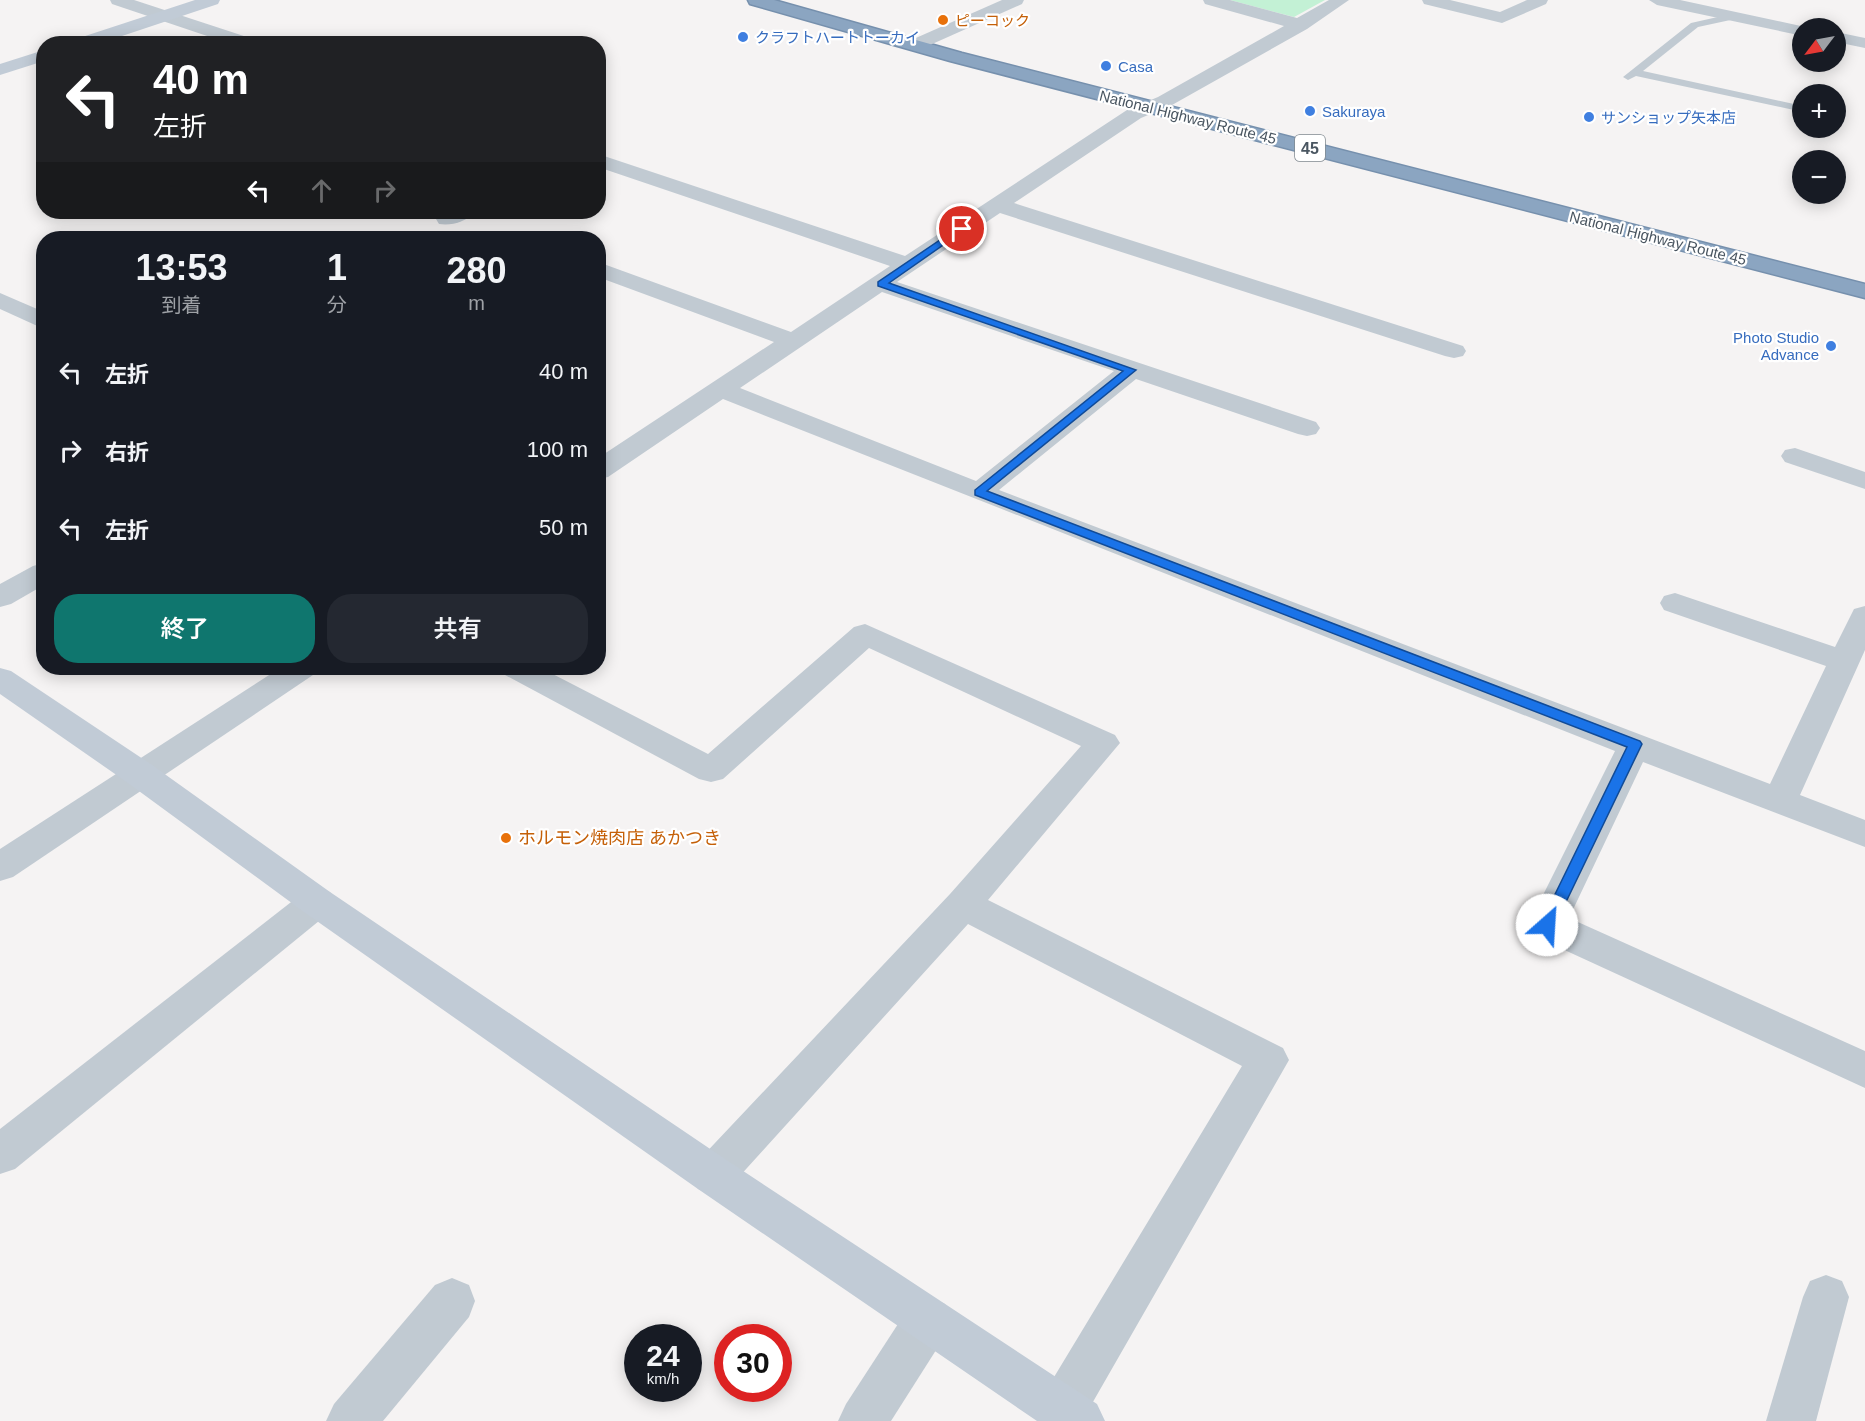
<!DOCTYPE html>
<html lang="ja">
<head>
<meta charset="utf-8">
<style>
  :root { --surface:#171b24; --page:#242831; --text:#f1f3f6; --muted:#9ea1a6; --accent:#0f766e }
  body { margin:0; font-family:Arial,"Noto Sans JP",sans-serif; background:var(--page); color:var(--text); height:100vh; display:flex; flex-direction:column; font-size:22px; white-space:nowrap }
  * { box-sizing:border-box; margin:0 }
  p { font-size:20px; color:var(--muted) }
  .icon { flex:none; width:33px; height:33px; fill:none; stroke:currentColor; stroke-width:2; stroke-linecap:round; stroke-linejoin:round }
  .map { position:relative; flex:1; overflow:hidden }
  .details { position:absolute; left:36px; top:231px; width:570px; height:444px; display:flex; flex-direction:column; background:var(--surface); border-radius:24px; box-shadow:0 3px 15px #0003 }
  .details>* { flex:none }
  .top-card { position:absolute; left:36px; top:36px; width:570px; height:183px; border-radius:24px; box-shadow:0 3px 15px #0003; background:#202124; color:#fff; overflow:hidden }
  .needle { width:39px; rotate:238deg }
  .buttons { position:absolute; left:1792px; top:18px; display:grid; gap:12px }
  .buttons a { display:grid; place-items:center; width:54px; height:54px; border-radius:50%; background:var(--surface); box-shadow:0 3px 15px #0003; font-size:30px }
  .speed { position:absolute; left:624px; top:1324px; display:flex; gap:12px; font-size:30px; font-weight:700; text-align:center }
  .speed>* { display:grid; place-content:center; width:78px; height:78px; border-radius:50%; background:var(--surface); box-shadow:0 3px 15px #0003; line-height:1 }
  .speed small { font-size:15px; font-weight:400 }
  .speed .limit { border:9px solid #d22; background:#fff; color:#111 }
  .pin { position:absolute; display:grid; place-items:center; width:51px; height:51px; color:#fff; margin:-26px; border:3px solid #fff; border-radius:50%; box-shadow:0 2px 6px #0007 }
  .me { position:absolute; width:66px; margin:-33px; rotate:26deg; stroke-linejoin:round; filter:drop-shadow(0 0 4px #0008) }
  .turn { display:flex; align-items:center; gap:21px; height:126px; padding:0 18px; font-size:27px }
  .turn .icon { width:78px; height:78px; stroke-width:2.5 }
  .turn b { display:block; font-size:42px; line-height:51px }
  .lanes { display:flex; align-items:center; height:57px; padding:0 18px; background:#0003; justify-content:center; gap:30px; direction:ltr }
  .lanes .off { opacity:.35 }
  .eta { display:flex; justify-content:space-evenly; align-items:center; height:102px; text-align:center }
  .eta b { font-size:36px; font-weight:600; line-height:42px }
  .action { display:flex; gap:12px; margin-top:auto; padding:12px 18px }
  .action a { flex:1; height:69px; border-radius:24px; background:var(--accent); color:#fff; font-size:24px; font-weight:600; line-height:69px; text-align:center }
  .action a+a { background:var(--page); color:var(--text) }
  ul { padding:0; list-style:none }
  li { display:flex; align-items:center; gap:18px; height:78px; padding:0 18px }
  li div { flex:1 }
  li b { display:block; font-size:22px }
  li em { font-style:normal }
  .map>svg:first-child { display:block }
  .green { fill:#c3f1d5 }
  .lines { fill:none; stroke-linecap:round; stroke-linejoin:round }
  .highway-casing { stroke:#7690ad; stroke-width:3 }
  .lane { fill:#c1cad2; fill-rule:evenodd }
  .street { fill:#c1cad2; fill-rule:evenodd }
  .secondary { fill:#c1cbd6; fill-rule:evenodd }
  .highway { fill:#8ba5c1; fill-rule:evenodd }
  .route { fill:#1a73e8; stroke:#114b97; stroke-width:1.5 }
  .food-dot { fill:#e8710a; stroke:#fff; stroke-width:2 }
  .shop-dot { fill:#3f7fe0; stroke:#fff; stroke-width:2 }
  .labels { text-anchor:middle; dominant-baseline:central; stroke-width:4.5; stroke-linejoin:round; paint-order:stroke }
  .far-food-label { font-size:15px; fill:#c56008; stroke:#fff; text-anchor:start }
  .far-shop-label { font-size:15px; fill:#366cbe; stroke:#fff; text-anchor:start }
  .far-street-label { font-size:15px; fill:#4a5661; stroke:#fff }
  .shield { fill:#fff; stroke:#808990; stroke-width:1.5 }
  .shield-label { font-size:16px; font-weight:bold; fill:#4a5661 }
  .food-label { font-size:18px; fill:#c56008; stroke:#fff; text-anchor:start }
</style>
</head>
<body>
<div class="map">
<svg width="1865" height="1421" viewBox="0 0 1865 1421">
  <rect width="100%" height="100%" fill="#f5f3f3"/>
  <polygon class="green" points="1230,0 1325,0 1294,17"/>
  <g class="lines">
    <defs>
      <polygon id="highway" points="748,0 774,0 962,53 1865,284 1865,298 950,61 750,4"/>
    </defs>
    <use href="#highway" class="highway-casing"/>
    <polygon class="lane" points="1731,14 1736,17 1735,19 1698,27 1643,71 1803,106 1803,112 1636,76 1628,80 1623,77 1691,23"/>
    <g class="street">
      <polygon points="110,0 134,0 256,40 258,44 231,44 112,4"/>
      <polygon points="1002,0 1024,0 1022,4 921,49 909,49 906,45 909,41"/>
      <path d="M1203,0H1230L1297,18L1329,0H1349L1307,29L1172,105L1141,118L1014,203L1463,346L1466,351L1463,356L1454,358L1445,356L1000,213L897,282L1316,422L1320,428L1316,434L1307,436L1298,434L1136,379L999,490L1770,784L1826,666L1664,610L1660,603L1664,596L1675,593L1835,647L1854,609L1865,606V650L1800,795L1865,820V847L1643,762L1569,918L1865,1051V1088L1534,936L1528,925L1615,751L723,399L608,477L598,479V458L774,342L598,277V262L791,332L890,266L598,167V154L905,256L1127,110L1158,97L1284,26L1205,4ZM882,292L1114,371L976,481L740,388Z"/>
      <polygon points="1422,0 1450,0 1500,12 1527,0 1548,0 1546,4 1502,23 1424,4"/>
      <polygon points="1649,0 1680,0 1810,28 1803,28 1803,36 1657,5"/>
      <polygon points="1836,32 1865,38 1865,48 1836,42"/>
      <path d="M446,212H474C467,222 451,226 439,224L436,219Z"/>
      <polygon points="0,293 44,312 44,329 0,309"/>
      <polygon points="1795,448 1865,472 1865,489 1785,462 1781,456 1785,450"/>
      <polygon points="44,563 44,585 11,604 0,607 0,584 33,566"/>
      <polygon points="865,624 1115,735 1120,743 988,900 1283,1048 1289,1060 1082,1421 1042,1421 1037,1409 1045,1392 1242,1066 968,924 728,1189 713,1195 698,1189 691,1175 698,1161 950,894 1081,746 869,648 723,779 711,782 699,779 505,675 500,668 541,668 708,754 854,627"/>
      <polygon points="280,668 318,668 313,675 13,877 0,881 0,849"/>
      <polygon points="317,888 330,892 336,902 330,912 15,1169 0,1174 0,1129 304,892"/>
      <polygon points="1826,1275 1842,1281 1849,1297 1816,1421 1766,1421 1803,1297 1810,1281"/>
      <polygon points="452,1278 469,1285 475,1301 469,1317 383,1421 326,1421 334,1404 435,1285"/>
      <polygon points="928,1297 945,1304 952,1320 945,1336 891,1421 838,1421 846,1404 911,1304"/>
    </g>
    <g class="secondary">
      <polygon points="195,0 220,0 218,4 98,44 71,44 73,40"/>
      <polygon points="44,50 44,61 0,75 0,64"/>
      <polygon points="0,668 11,671 152,765 330,892 728,1161 1097,1404 1105,1421 1037,1421 698,1189 304,912 128,783 0,694"/>
    </g>
    <use href="#highway" class="highway"/>
  </g>
  <polygon class="route" points="959,227 966,229 889,283 1136,370 987,491 1640,741 1642,744 1553,929 1547,931 1542,929 1540,925 1627,747 975,495 975,490 1123,371 878,286 878,282"/>
  <g class="food-dot">
    <circle cx="943" cy="20" r="6"/>
    <circle cx="506" cy="838" r="6"/>
  </g>
  <g class="shop-dot">
    <circle cx="743" cy="37" r="6"/>
    <circle cx="1106" cy="66" r="6"/>
    <circle cx="1310" cy="111" r="6"/>
    <circle cx="1589" cy="117" r="6"/>
    <circle cx="1831" cy="346" r="6"/>
  </g>
  <g class="labels">
    <g class="far-food-label">
      <text x="955" y="20">ピーコック</text>
    </g>
    <g class="far-shop-label">
      <text x="755" y="37">クラフトハートトーカイ</text>
      <text x="1118" y="66">Casa</text>
      <text x="1322" y="111">Sakuraya</text>
      <text x="1601" y="117">サンショップ矢本店</text>
      <text x="1819" y="337" text-anchor="end">Photo Studio<tspan x="1819" dy="17">Advance</tspan></text>
    </g>
    <g class="far-street-label">
      <text transform="translate(1188 117) rotate(14)">National Highway Route 45</text>
      <text transform="translate(1658 238) rotate(14)">National Highway Route 45</text>
    </g>
    <rect class="shield" x="1295" y="135" width="30" height="26" rx="4.5"/>
    <g class="shield-label">
      <text x="1310" y="148">45</text>
    </g>
    <g class="food-label">
      <text x="518" y="838">ホルモン焼肉店 あかつき</text>
    </g>
  </g>
</svg>
<div class="buttons">
<a><svg class="needle" viewBox="-14 -14 28 28"><path d="M0-13l5 13h-10z" fill="#e53935"/><path d="M0 13l5-13h-10z" fill="#9ea1a6"/></svg></a>
<a>+</a>
<a>−</a>
</div>
<div class="speed"><div>24<small>km/h</small></div><div class="limit">30</div></div>
<div class="pin" style="left:962px;top:229px;background:#d93025"><svg class="icon" aria-label="arrive" viewBox="0 0 24 24"><path d="M6 21V4h12l-3 4 3 4H6"/></svg></div>
<svg class="me" style="left:1547px;top:925px" viewBox="-20 -20 40 40"><circle r="19" fill="#fff"/><path d="M0-13L10 11 0 6-10 11z" fill="#1a73e8"/></svg>
<div class="top-card">
<div class="turn"><svg class="icon" aria-label="left" viewBox="0 0 24 24"><path d="M17 20v-9H6M10 6l-5 5 5 5"/></svg><div><b>40 m</b>左折</div></div>
<div class="lanes"><svg class="icon" aria-label="left" viewBox="0 0 24 24"><path d="M17 20v-9H6M10 6l-5 5 5 5"/></svg><svg class="icon off" aria-label="ahead" viewBox="0 0 24 24"><path d="M12 20V5M6 11l6-6 6 6"/></svg><svg class="icon off" aria-label="right" viewBox="0 0 24 24"><path d="M7 20v-9h11M14 6l5 5-5 5"/></svg></div>
</div>
<section class="details">
<div class="eta">
<div><b>13:53</b><p>到着</p></div>
<div><b>1</b><p>分</p></div>
<div><b>280</b><p>m</p></div>
</div>
<ul>
<li><svg class="icon" aria-label="left" viewBox="0 0 24 24"><path d="M17 20v-9H6M10 6l-5 5 5 5"/></svg><div><b>左折</b></div><em>40 m</em></li>
<li><svg class="icon" aria-label="right" viewBox="0 0 24 24"><path d="M7 20v-9h11M14 6l5 5-5 5"/></svg><div><b>右折</b></div><em>100 m</em></li>
<li><svg class="icon" aria-label="left" viewBox="0 0 24 24"><path d="M17 20v-9H6M10 6l-5 5 5 5"/></svg><div><b>左折</b></div><em>50 m</em></li>
</ul>
<div class="action"><a>終了</a><a>共有</a></div>
</section>
</div>
</body>
</html>
